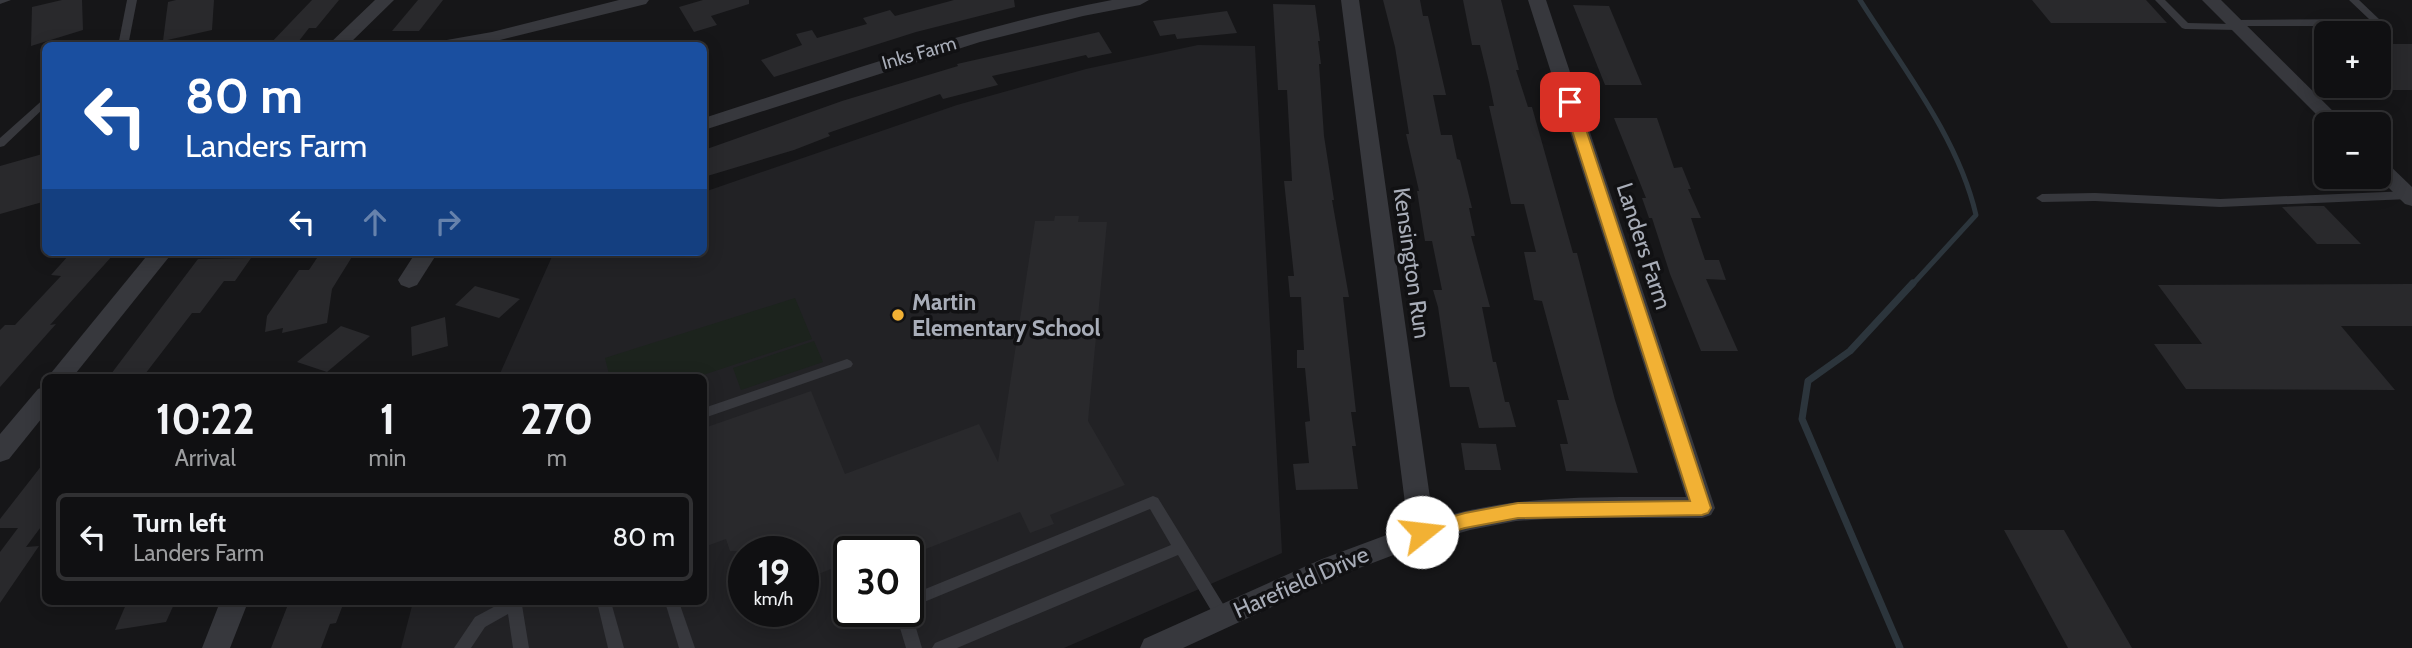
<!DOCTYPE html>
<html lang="en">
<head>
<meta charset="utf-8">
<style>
  :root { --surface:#101012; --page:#1e1e20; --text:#f1f3f6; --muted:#9c9d9f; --line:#303032 }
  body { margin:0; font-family:Cabin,sans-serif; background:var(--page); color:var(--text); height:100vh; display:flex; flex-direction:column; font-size:26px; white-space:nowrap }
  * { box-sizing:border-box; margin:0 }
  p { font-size:23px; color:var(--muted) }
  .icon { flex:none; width:38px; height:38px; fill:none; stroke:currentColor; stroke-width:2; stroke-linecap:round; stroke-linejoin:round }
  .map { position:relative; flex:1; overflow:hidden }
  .details { position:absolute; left:42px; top:374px; width:665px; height:231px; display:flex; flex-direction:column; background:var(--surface); border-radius:10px; box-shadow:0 4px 18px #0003,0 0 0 2px var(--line) }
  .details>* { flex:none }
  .guide { position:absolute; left:42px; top:42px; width:665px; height:214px; border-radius:10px; box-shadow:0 4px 18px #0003,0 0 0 2px var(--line); background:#1a4fa0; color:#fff; overflow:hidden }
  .tools { position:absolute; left:2314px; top:21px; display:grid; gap:14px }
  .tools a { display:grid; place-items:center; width:77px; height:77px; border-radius:10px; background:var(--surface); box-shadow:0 4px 18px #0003,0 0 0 2px var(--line); font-size:35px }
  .speed { position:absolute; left:728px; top:536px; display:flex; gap:14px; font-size:35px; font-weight:700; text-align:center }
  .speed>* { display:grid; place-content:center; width:91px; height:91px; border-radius:50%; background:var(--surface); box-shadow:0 4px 18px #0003,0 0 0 2px var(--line); line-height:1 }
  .speed small { font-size:18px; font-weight:400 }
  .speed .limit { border:4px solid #111; border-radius:10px; background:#fff; color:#111 }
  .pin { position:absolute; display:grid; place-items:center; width:60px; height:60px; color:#fff; margin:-30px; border-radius:14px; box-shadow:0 4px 10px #0006 }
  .me { position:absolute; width:77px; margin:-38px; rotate:74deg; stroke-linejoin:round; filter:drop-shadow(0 0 5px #0008) }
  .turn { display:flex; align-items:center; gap:24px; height:147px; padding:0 28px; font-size:32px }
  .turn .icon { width:91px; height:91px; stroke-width:2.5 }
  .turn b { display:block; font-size:49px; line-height:60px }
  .lanes { display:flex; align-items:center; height:66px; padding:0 28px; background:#0003; justify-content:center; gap:35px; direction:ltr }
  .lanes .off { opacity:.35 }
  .eta { display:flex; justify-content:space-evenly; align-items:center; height:119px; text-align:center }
  .eta b { font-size:42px; font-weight:800; line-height:49px }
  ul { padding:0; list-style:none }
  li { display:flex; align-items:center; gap:21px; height:88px; margin:0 14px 10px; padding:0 14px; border:4px solid var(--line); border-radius:10px }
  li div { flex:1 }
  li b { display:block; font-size:26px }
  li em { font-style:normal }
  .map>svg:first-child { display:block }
  .built { fill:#222225; fill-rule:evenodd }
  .green { fill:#1c231d }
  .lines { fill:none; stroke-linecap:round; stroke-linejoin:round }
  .stream-far1 { stroke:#2c353c; stroke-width:5 }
  .stream { stroke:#2c353c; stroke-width:7 }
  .building { fill:#29292c }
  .service { fill:#37383d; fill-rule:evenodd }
  .minor { fill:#37383d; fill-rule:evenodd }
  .route { fill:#f2b134; stroke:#9d7322; stroke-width:2 }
  .poi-dot { fill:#f2b134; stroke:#111113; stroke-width:2.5 }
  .labels { text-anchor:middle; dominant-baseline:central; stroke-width:7; stroke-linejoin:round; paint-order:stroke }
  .far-street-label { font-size:19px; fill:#a8adb8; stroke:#111113 }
  .street-label { font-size:23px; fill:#a8adb8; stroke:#111113 }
  .poi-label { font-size:23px; font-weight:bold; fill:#a8adb8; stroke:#111113; text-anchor:start }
</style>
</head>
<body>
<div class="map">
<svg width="2412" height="648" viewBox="0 0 2412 648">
  <rect width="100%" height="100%" fill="#161618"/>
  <path class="built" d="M1198,45L1255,46L1282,553L1064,648H401L413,602H704V378H498L554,252H704V192L957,105L1086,69ZM744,551H803V611H744ZM849,551H908V611H849Z"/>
  <g class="green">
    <polygon points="795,298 812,339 694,378 610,378 605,358"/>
    <polygon points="814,341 823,362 741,390 733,368"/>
  </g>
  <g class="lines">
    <path class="stream-far1" d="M1860,0C1902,67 1958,137 1976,215L1912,285"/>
    <polyline class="stream" points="1900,648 1802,419 1808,381 1850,351 1913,283"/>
  </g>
  <g class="building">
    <polygon points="62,0 82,0 83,30 31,46 32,7"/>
    <polygon points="176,0 214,0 212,30 163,41 168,2"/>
    <polygon points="312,0 339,0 316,28 309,28 295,46 268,46"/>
    <polygon points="418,0 443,0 419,31 392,31"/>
    <polygon points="703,0 749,0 749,4 711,16 717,25 694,32 679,7"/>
    <polygon points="954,0 1014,0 1015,7 916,32 774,77 761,60 802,45 796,34 812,30 817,38 867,24 863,18 890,10 895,16"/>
    <polygon points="1383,0 1420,0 1423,16 1428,16 1446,95 1433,95 1441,135 1452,135 1457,159 1460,160 1472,208 1469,208 1475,236 1471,236 1490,307 1482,307 1493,362 1496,362 1505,402 1509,402 1516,427 1479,428 1469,387 1450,387 1438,307 1433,290 1442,290 1432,241 1425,241 1417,191 1419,191 1406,134 1409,134 1395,47"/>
    <polygon points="1463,0 1501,0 1519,70 1516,70 1528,107 1532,107 1573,253 1577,253 1615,400 1638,473 1566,471 1560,444 1568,444 1557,400 1569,400 1542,301 1534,300 1524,252 1536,252 1524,204 1511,204 1489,106 1494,106 1489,82 1480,45 1472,45"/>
    <polygon points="2032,0 2146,0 2167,23 2051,23"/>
    <polygon points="1273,4 1315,5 1320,41 1318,41 1321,64 1319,64 1324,136 1334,200 1332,200 1349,297 1343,297 1356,412 1351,412 1356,446 1352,446 1358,489 1296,490 1293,464 1309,463 1305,422 1310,421 1305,368 1297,368 1297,350 1304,350 1301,297 1290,297 1288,276 1294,276 1284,181 1292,181 1287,90 1278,90"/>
    <polygon points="1573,5 1609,6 1642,85 1605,85"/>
    <polygon points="1227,11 1237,33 1177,39 1175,34 1160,36 1153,21"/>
    <polygon points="1099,32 1112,53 1088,58 1086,55 992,76 998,85 943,99 940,94 828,133 830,136 794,150 704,177 704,150 842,101 958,66 957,64"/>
    <rect x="2378" y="44" width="34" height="46"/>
    <polygon points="1614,118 1657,118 1674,168 1682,167 1691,189 1688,189 1701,218 1691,218 1705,260 1719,260 1726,280 1706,279 1738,351 1701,351 1670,274 1652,218 1649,218 1642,198 1646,198"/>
    <polygon points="46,153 46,201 0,214 0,166"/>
    <polygon points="2305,206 2324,206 2361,244 2317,244 2282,207"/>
    <polygon points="1055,216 1079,216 1078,222 1107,222 1088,421 1125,485 1050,515 1054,524 1030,533 1020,512 908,556 908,551 849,551 849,562 803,580 803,551 730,551 726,539 704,547 704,428 811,391 845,474 979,424 998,462 1035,221 1054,221"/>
    <polygon points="321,252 355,252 332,289 327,323 282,333 283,328 265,332 267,316 299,270 309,270"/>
    <polygon points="69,255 113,255 50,325 56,324 0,387 0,330 5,325 15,325 61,276 51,275"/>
    <polygon points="251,258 235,281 224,281 200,313 192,313 142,378 108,378 198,259"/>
    <polygon points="2412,284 2412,326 2341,326 2395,390 2186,389 2154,344 2202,344 2158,285"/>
    <polygon points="475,286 520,299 499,318 455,305"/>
    <polygon points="445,317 448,346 412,356 411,327"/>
    <polygon points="341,326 370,336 327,372 297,362"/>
    <polygon points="1461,443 1496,444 1501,470 1465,470"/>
    <polygon points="46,460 46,520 26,547 39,546 0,603 0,552 18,528 0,528 0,519"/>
    <polygon points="2004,530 2064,530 2132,648 2068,648"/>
    <polygon points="127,602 175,602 166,622 115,630"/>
    <polygon points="289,602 344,602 336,623 330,624 321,648 271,648"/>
  </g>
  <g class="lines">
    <g class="service">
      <polygon points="0,0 11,0 0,4"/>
      <polygon points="127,0 137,0 128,46 118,46"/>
      <polygon points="2155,0 2165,0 2188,23 2231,24 2232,21 2235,20 2369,19 2349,0 2359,0 2380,20 2368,26 2243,26 2242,29 2239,30 2185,29 2182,28"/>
      <polygon points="46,97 46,106 4,146 0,147 0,138"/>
      <polygon points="2409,191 2412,192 2412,198 2409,199 2220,207 2095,201 2042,202 2036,198 2042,194 2095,193 2220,199"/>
      <polygon points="847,359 851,361 853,364 851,367 704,418 704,408"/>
      <polygon points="1153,496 1158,498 1228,612 1230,617 1228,622 1223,623 1218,622 1178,555 957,648 932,648 935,643 1171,545 1150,509 924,602 916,628 922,648 906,648 900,628 913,594"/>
      <polygon points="503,602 523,602 522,605 529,648 513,648 508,614 485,627 471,648 454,648 475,617"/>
      <polygon points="597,602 611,602 624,648 608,648"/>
      <polygon points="665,602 679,602 695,648 679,648"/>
    </g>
    <g class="minor">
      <polygon points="375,0 394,0 347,46 327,46"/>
      <polygon points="619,0 649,0 646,4 492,42 474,46 432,46 441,41 492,32"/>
      <path d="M1112,0H1149L1140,5L1083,16L980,42L704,130V118C839,75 973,26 1112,0Z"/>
      <path d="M1341,0H1359L1433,519C1524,494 1593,497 1686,497L1528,0H1546L1715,508L1711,515L1702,518H1562L1516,521L1470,530L1425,543L1341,575L1183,648H1140L1144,639L1322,559L1408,527Z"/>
      <polygon points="2202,0 2221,0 2346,124 2326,124"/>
      <polygon points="2378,159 2385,161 2412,187 2412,206 2405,204 2378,177"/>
      <polygon points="150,252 173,252 72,378 47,378"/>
      <polygon points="416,252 438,252 417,285 409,288 401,285 398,280"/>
      <polygon points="46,386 46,413 9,459 0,462 0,434 38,389"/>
      <polygon points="220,602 248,602 230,648 202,648"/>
    </g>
  </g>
  <polygon class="route" points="1570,98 1577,102 1711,508 1708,513 1702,515 1518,518 1465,528 1422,540 1415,538 1413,532 1415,527 1422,525 1465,513 1518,503 1690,501 1563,102"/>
  <circle class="poi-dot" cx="898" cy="315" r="7"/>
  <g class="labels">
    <g class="far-street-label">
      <text transform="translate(919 53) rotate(-16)">Inks Farm</text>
    </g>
    <g class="street-label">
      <text transform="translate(1644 246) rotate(72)">Landers Farm</text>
      <text transform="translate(1412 263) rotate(82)">Kensington Run</text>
      <text transform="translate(1301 582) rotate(-24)">Harefield Drive</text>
    </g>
    <g class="poi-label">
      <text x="912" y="302">Martin<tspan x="912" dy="26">Elementary School</tspan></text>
    </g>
  </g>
</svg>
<div class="tools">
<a>+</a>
<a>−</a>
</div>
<div class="speed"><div>19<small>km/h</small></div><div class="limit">30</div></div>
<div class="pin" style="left:1570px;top:102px;background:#d93025"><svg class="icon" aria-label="arrive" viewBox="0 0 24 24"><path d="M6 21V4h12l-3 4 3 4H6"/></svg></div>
<svg class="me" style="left:1422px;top:532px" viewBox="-20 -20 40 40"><circle r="19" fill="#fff"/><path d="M0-13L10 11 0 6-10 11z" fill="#f2b134"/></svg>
<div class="guide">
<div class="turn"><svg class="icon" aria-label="left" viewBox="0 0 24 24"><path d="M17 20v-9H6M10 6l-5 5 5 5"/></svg><div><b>80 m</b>Landers Farm</div></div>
<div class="lanes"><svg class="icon" aria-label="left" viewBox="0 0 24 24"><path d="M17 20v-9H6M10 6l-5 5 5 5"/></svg><svg class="icon off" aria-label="ahead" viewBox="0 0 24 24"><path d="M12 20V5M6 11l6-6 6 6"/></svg><svg class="icon off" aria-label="right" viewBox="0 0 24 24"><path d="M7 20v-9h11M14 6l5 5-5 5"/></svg></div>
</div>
<section class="details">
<div class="eta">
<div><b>10:22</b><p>Arrival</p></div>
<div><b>1</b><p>min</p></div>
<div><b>270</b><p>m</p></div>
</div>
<ul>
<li><svg class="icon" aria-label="left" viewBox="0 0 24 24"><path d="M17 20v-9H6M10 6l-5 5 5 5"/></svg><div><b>Turn left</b><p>Landers Farm</p></div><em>80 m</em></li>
</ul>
</section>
</div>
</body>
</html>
